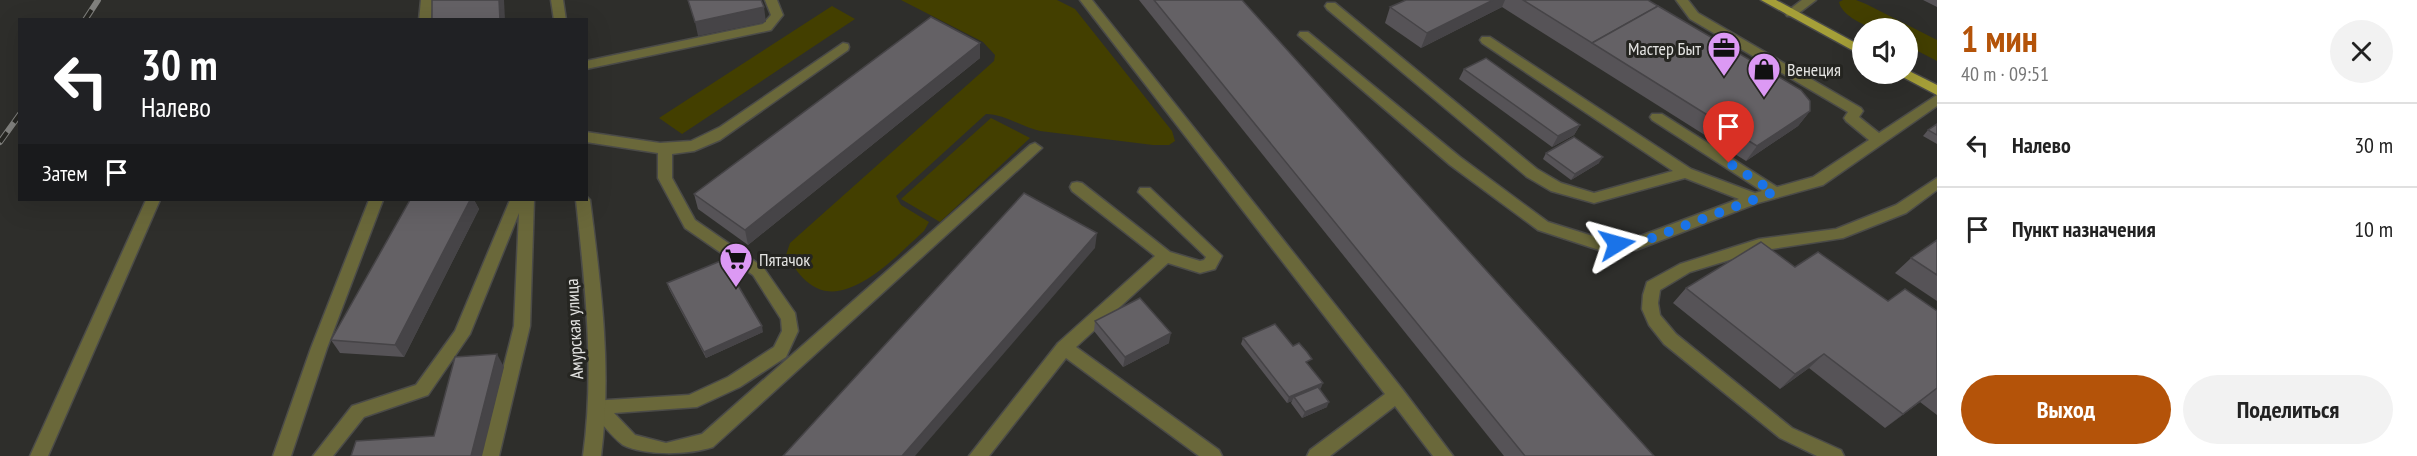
<!DOCTYPE html>
<html lang="ru">
<head>
<meta charset="utf-8">
<style>
  :root { --surface:#fff; --page:#f2f2f2; --text:#222; --muted:#767676; --line:#e0e0e0; --accent:#b45309 }
  body { margin:0; font-family:"PT Sans Narrow",sans-serif; background:var(--page); color:var(--text); height:100vh; display:flex; flex-direction:column; font-size:22px; white-space:nowrap }
  * { box-sizing:border-box; margin:0 }
  p { font-size:20px; color:var(--muted) }
  .icon { flex:none; width:33px; height:33px; fill:none; stroke:currentColor; stroke-width:2; stroke-linecap:round; stroke-linejoin:round }
  .map { position:relative; flex:1; overflow:hidden }
  .panel { display:flex; flex-direction:column; background:var(--surface); width:480px }
  .panel>* { flex:none }
  .guide { position:absolute; left:18px; top:18px; width:570px; height:183px; border-radius:0px; box-shadow:0 6px 24px #0002; background:#202124; color:#fff; overflow:hidden }
  .tools { position:absolute; left:1852px; top:18px; display:grid; gap:12px }
  .tools a { display:grid; place-items:center; width:66px; height:66px; border-radius:50%; background:var(--surface); box-shadow:0 6px 24px #0002; font-size:30px }
  .pin { position:absolute; display:grid; place-items:center; width:51px; height:51px; color:#fff; margin:-62px -26px; border-radius:50% 50% 50% 0; rotate:-45deg; box-shadow:0 0 6px #0007 }
  .pin .icon { rotate:45deg }
  .me { position:absolute; width:66px; margin:-33px; rotate:82deg; stroke-linejoin:round; filter:drop-shadow(0 0 4px #0008) }
  .turn { display:flex; align-items:center; gap:21px; height:126px; padding:0 24px; font-size:27px }
  .turn .icon { width:78px; height:78px; stroke-width:2.5 }
  .turn b { display:block; font-size:42px; line-height:51px }
  .then { display:flex; align-items:center; height:57px; padding:0 24px; background:#0003; gap:12px; font-size:22px }
  .round { display:grid; place-items:center; flex:none; width:63px; height:63px; border-radius:32px; background:var(--page) }
  .head { display:flex; align-items:center; justify-content:space-between; height:102px; padding:0 24px }
  h1 { font-size:36px; font-weight:700; line-height:45px; color:var(--accent) }
  .action { display:flex; gap:12px; margin-top:auto; padding:12px 24px }
  .action a { flex:1; height:69px; border-radius:36px; background:var(--accent); color:#fff; font-size:24px; font-weight:700; line-height:69px; text-align:center }
  .action a+a { background:var(--page); color:var(--text) }
  ul { padding:0; list-style:none }
  li { display:flex; align-items:center; gap:18px; height:84px; padding:0 24px; border-top:2px solid var(--line) }
  li div { flex:1 }
  li b { display:block; font-size:22px }
  li em { font-style:normal }
  main { display:flex; flex:1; min-height:0 }
  .map>svg:first-child { display:block }
  .green { fill:#433f00 }
  .lines { fill:none; stroke-linecap:round; stroke-linejoin:round }
  .lane-casing { stroke:#4b4b48; stroke-width:3 }
  .street-casing { stroke:#4b4b48; stroke-width:3 }
  .primary-casing { stroke:#4b4b48; stroke-width:3 }
  .lane { fill:#6a683a; fill-rule:evenodd }
  .street { fill:#6a683a; fill-rule:evenodd }
  .primary { fill:#a59f38; fill-rule:evenodd }
  .rail-casing { stroke:#81817e; stroke-width:6 }
  .rail { stroke:#252521; stroke-width:4; stroke-dasharray:12; stroke-linecap:butt }
  .wall { fill:#565357 }
  .shaded-wall { fill:#464447 }
  .building { fill:#646165; stroke:#464447; stroke-width:1.5 }
  .route { stroke:#1a73e8; stroke-width:10; stroke-dasharray:0 18 }
  .labels { text-anchor:middle; dominant-baseline:central; stroke-width:6; stroke-linejoin:round; paint-order:stroke }
  .poi-label { font-size:18px; fill:#e4e4e2; stroke:#252521; text-anchor:start }
  .street-label { font-size:18px; fill:#e4e4e2; stroke:#252521 }
</style>
</head>
<body>
<main>
<div class="map">
<svg width="1937" height="456" viewBox="0 0 1937 456">
  <rect width="100%" height="100%" fill="#2e2e2b"/>
  <g class="green">
    <path d="M901,0H1057L1075,9L1172,131L1175,141L1169,145H1153L1040,131C1022,127 1004,114 986,114L896,196L901,205L929,222L924,231C899,253 847,312 810,284C800,277 793,265 786,255L790,243L994,61L995,55L983,42Z"/>
    <path d="M1843,0H1856L1866,4L1937,40V61L1908,46V28C1897,28 1883,31 1873,28C1862,25 1841,14 1839,2Z"/>
    <polygon points="832,6 855,19 682,134 659,118"/>
    <polygon points="991,118 1030,138 940,222 901,199"/>
  </g>
  <g class="lines">
    <defs>
      <g id="lane">
        <polygon points="421,0 433,0 431,20 419,20"/>
        <polygon points="765,0 777,0 783,15 771,30 586,69 586,61 763,24 771,15"/>
        <polygon points="1080,0 1092,0 1403,390 1453,456 1433,456 1395,406 1330,456 1307,456 1310,450 1385,394"/>
        <polygon points="1676,0 1688,0 1698,13 1861,108 1863,111 1859,117 1879,133 1937,95 1937,106 1823,185 1758,203 1636,250 1599,250 1538,230 1450,165 1298,35 1300,32 1308,32 1460,157 1548,222 1599,238 1635,238 1739,199 1685,178 1594,203 1551,191 1527,177 1327,9 1325,6 1327,3 1335,3 1537,169 1561,183 1594,193 1673,171 1482,43 1480,40 1482,37 1490,37 1691,169 1755,193 1762,191 1652,120 1650,117 1652,114 1662,114 1777,187 1813,177 1869,140 1846,121 1844,118 1848,112 1690,19"/>
        <path d="M843,43L848,44L849,47L848,50L720,140L694,151L672,154V178L695,220L763,267L795,313L798,331L786,357L740,387L697,407L614,413L635,435L666,443L702,434L1030,145L1035,143L1042,148L713,447C689,455 645,456 623,445C611,436 601,422 591,411L588,406L591,401L689,395L728,377L774,347L782,331L781,319L753,275L685,228L658,178V153L586,142V132L660,143L691,141L720,127Z"/>
        <polygon points="1937,178 1937,190 1906,213 1843,238 1759,251 1690,272 1660,290 1658,303 1660,315 1676,334 1792,428 1841,450 1844,456 1817,456 1780,438 1664,344 1649,325 1642,309 1643,295 1647,282 1680,264 1759,239 1836,229 1896,205"/>
        <polygon points="1077,182 1082,183 1170,252 1200,261 1204,260 1206,257 1138,192 1140,188 1150,188 1222,256 1215,269 1200,273 1168,263 1076,347 1219,450 1222,456 1199,456 1066,358 989,456 969,456 1058,343 1155,256 1072,191 1070,187 1072,183"/>
        <polygon points="146,200 160,200 48,456 30,456"/>
        <polygon points="369,200 383,200 327,348 291,456 273,456 311,348"/>
        <polygon points="510,200 534,200 530,326 499,456 481,456 514,326 519,213 470,334 428,395 364,417 333,456 313,456 352,406 416,385 455,331"/>
      </g>
      <g id="street">
        <polygon points="551,0 563,0 566,20 554,20"/>
        <polygon points="1802,0 1816,0 1795,16 1787,16 1785,13"/>
        <path d="M586,196L590,200C601,286 612,370 601,456H583C595,370 585,286 576,200H586Z"/>
      </g>
      <g id="primary">
        <polygon points="1761,0 1776,0 1863,47 1863,56"/>
        <polygon points="1909,71 1937,85 1937,95 1897,74 1908,74"/>
      </g>
    </defs>
    <use href="#lane" class="lane-casing"/>
    <use href="#street" class="street-casing"/>
    <use href="#primary" class="primary-casing"/>
    <use href="#lane" class="lane"/>
    <use href="#street" class="street"/>
    <use href="#primary" class="primary"/>
    <defs>
      <g id="rail">
        <polyline points="85,20 98,0"/>
        <polyline points="0,142 20,114"/>
      </g>
    </defs>
    <use href="#rail" class="rail-casing"/>
    <use href="#rail" class="rail"/>
  </g>
  <g class="wall">
    <polygon points="1139,0 1242,0 1654,456 1504,456"/>
    <polygon points="1406,0 1648,0 1810,111 1798,126 1746,161 1502,7 1421,48 1385,23 1390,7"/>
    <polygon points="1923,0 1937,0 1937,7"/>
    <polygon points="980,43 980,58 748,245 698,209 694,194"/>
    <polygon points="1464,69 1580,125 1574,135 1552,147 1459,79"/>
    <polygon points="1937,124 1937,144 1923,136 1928,130"/>
    <polygon points="1546,153 1599,163 1571,180 1543,159"/>
    <polygon points="410,200 474,200 479,209 404,357 340,353 331,340"/>
    <polygon points="1937,240 1937,301 1895,273 1911,258"/>
    <polygon points="1795,267 1888,301 1937,311 1937,415 1920,402 1885,428 1809,368 1780,389 1673,303 1686,288"/>
    <polygon points="667,283 763,332 706,358 669,289"/>
    <polygon points="1095,321 1169,343 1123,367 1094,331"/>
    <polygon points="1243,338 1309,365 1321,388 1319,389 1327,407 1302,418 1291,403 1292,401 1287,403 1241,344"/>
  </g>
  <g class="shaded-wall">
    <polygon points="499,0 504,0 505,20 500,20"/>
    <polygon points="1493,0 1505,0 1502,7 1421,48 1427,33"/>
    <polygon points="764,7 766,22 698,36 695,22"/>
    <polygon points="980,43 980,58 748,245 745,230"/>
    <polygon points="1810,111 1798,126 1746,161 1757,146"/>
    <polygon points="1580,125 1574,135 1552,147 1558,136"/>
    <polygon points="1603,157 1599,163 1571,180 1575,174"/>
    <polygon points="470,200 474,200 479,209 404,357 395,345"/>
    <polygon points="1097,233 1095,248 915,456 902,456"/>
    <polygon points="762,326 763,332 706,358 704,352"/>
    <polygon points="1171,333 1169,343 1123,367 1125,357"/>
    <polygon points="497,354 504,367 482,456 471,456"/>
    <polygon points="1824,354 1809,368 1780,389 1795,374"/>
    <polygon points="1323,383 1321,388 1295,399 1294,397 1292,401 1287,403 1289,397"/>
    <polygon points="1937,388 1920,402 1885,428 1903,414"/>
    <polygon points="1329,402 1327,407 1302,418 1305,412"/>
  </g>
  <g class="building">
    <polygon points="432,0 499,0 500,20 432,20"/>
    <polygon points="688,0 761,0 764,7 695,22"/>
    <polygon points="1154,0 1242,0 1654,456 1525,456"/>
    <polygon points="1406,0 1493,0 1427,33 1390,7"/>
    <polygon points="1523,0 1648,0 1658,6 1592,43"/>
    <polygon points="1658,6 1801,90 1810,101 1810,111 1757,146 1592,43"/>
    <polygon points="931,17 980,43 745,230 694,194"/>
    <polygon points="1486,58 1580,125 1558,136 1464,69"/>
    <polygon points="1937,124 1937,135 1928,130"/>
    <polygon points="1574,137 1603,157 1575,174 1546,153"/>
    <polygon points="1024,193 1097,233 902,456 783,456"/>
    <polygon points="410,200 470,200 395,345 331,340"/>
    <polygon points="1937,240 1937,275 1911,258"/>
    <polygon points="1761,242 1795,267 1818,252 1888,301 1905,289 1937,311 1937,388 1903,414 1824,354 1795,374 1686,288"/>
    <polygon points="723,260 762,326 704,352 667,283"/>
    <polygon points="1140,298 1171,333 1125,357 1095,321"/>
    <polygon points="1275,324 1293,346 1299,343 1307,352 1312,359 1306,362 1323,383 1289,397 1243,338"/>
    <polygon points="497,354 471,456 351,456 356,441 434,436 455,357"/>
    <polygon points="1318,387 1329,402 1305,412 1294,397"/>
  </g>
  <g class="lines">
    <polyline class="route" points="1617,244 1636,244 1774,192 1729,163"/>
  </g>
  <defs>
    <symbol id="office-pin" viewBox="-11 -11 22 30"><path d="M0 17L-7.5 6A9.5 9.5 0 1 1 7.5 6Z" fill="#dc99f4" stroke="#252521"/><path d="M-6-3h4V-5.5h4V-3h4V5H-6ZM-1-4.5V-3h2v-1.5ZM-6 0V1H6V0Z" fill="#111"/></symbol>
    <symbol id="shop-pin" viewBox="-11 -11 22 30"><path d="M0 17L-7.5 6A9.5 9.5 0 1 1 7.5 6Z" fill="#dc99f4" stroke="#252521"/><path d="M-5-2.5h2.3a2.7 3.5 0 0 1 5.4 0H5L5.5 6h-11ZM-1.5-2.5h3a1.5 2.3 0 0 0-3 0Z" fill="#111"/></symbol>
    <symbol id="supermarket-pin" viewBox="-11 -11 22 30"><path d="M0 17L-7.5 6A9.5 9.5 0 1 1 7.5 6Z" fill="#dc99f4" stroke="#252521"/><path d="M-6-5.5h2.5l.6 2H6L4.5 2H-2.5L-4.4-4H-6ZM-1.5 3.2a1.3 1.3 0 1 0 .1 0ZM3 3.2a1.3 1.3 0 1 0 .1 0Z" fill="#111"/></symbol>
  </defs>
  <g fill-rule="evenodd">
    <use href="#office-pin" x="1705" y="29" width="38" height="52"/>
    <use href="#shop-pin" x="1745" y="50" width="38" height="52"/>
    <use href="#supermarket-pin" x="717" y="240" width="38" height="52"/>
  </g>
  <g class="labels">
    <g class="poi-label">
      <text x="1701" y="48" text-anchor="end">Мастер Быт</text>
      <text x="1787" y="69">Венеция</text>
      <text x="759" y="259">Пятачок</text>
    </g>
    <g class="street-label">
      <text transform="translate(574 329) rotate(-93)">Амурская улица</text>
    </g>
  </g>
</svg>
<div class="tools">
<a><svg class="icon" aria-label="sound" viewBox="0 0 24 24"><path d="M4 9h4l5-4v14l-5-4H4zM17 9q2 3 0 6"/></svg></a>
</div>
<div class="pin" style="left:1729px;top:163px;background:#d93025"><svg class="icon" aria-label="arrive" viewBox="0 0 24 24"><path d="M6 21V4h12l-3 4 3 4H6"/></svg></div>
<svg class="me" style="left:1617px;top:244px" viewBox="-20 -20 40 40"><path d="M0-17L14 15 0 8-14 15z" fill="#1a73e8" stroke="#fff" stroke-width="4"/></svg>
<div class="guide">
<div class="turn"><svg class="icon" aria-label="left" viewBox="0 0 24 24"><path d="M17 20v-9H6M10 6l-5 5 5 5"/></svg><div><b>30 m</b>Налево</div></div>
<div class="then">Затем<svg class="icon" aria-label="arrive" viewBox="0 0 24 24"><path d="M6 21V4h12l-3 4 3 4H6"/></svg></div>
</div>
</div>
<section class="panel">
<div class="head"><div><h1>1 мин</h1><p>40 m · 09:51</p></div><a class="round"><svg class="icon" aria-label="close" viewBox="0 0 24 24"><path d="M6 6l12 12M18 6L6 18"/></svg></a></div>
<ul>
<li><svg class="icon" aria-label="left" viewBox="0 0 24 24"><path d="M17 20v-9H6M10 6l-5 5 5 5"/></svg><div><b>Налево</b></div><em>30 m</em></li>
<li><svg class="icon" aria-label="arrive" viewBox="0 0 24 24"><path d="M6 21V4h12l-3 4 3 4H6"/></svg><div><b>Пункт назначения</b></div><em>10 m</em></li>
</ul>
<div class="action"><a>Выход</a><a>Поделиться</a></div>
</section>
</main>
</body>
</html>
